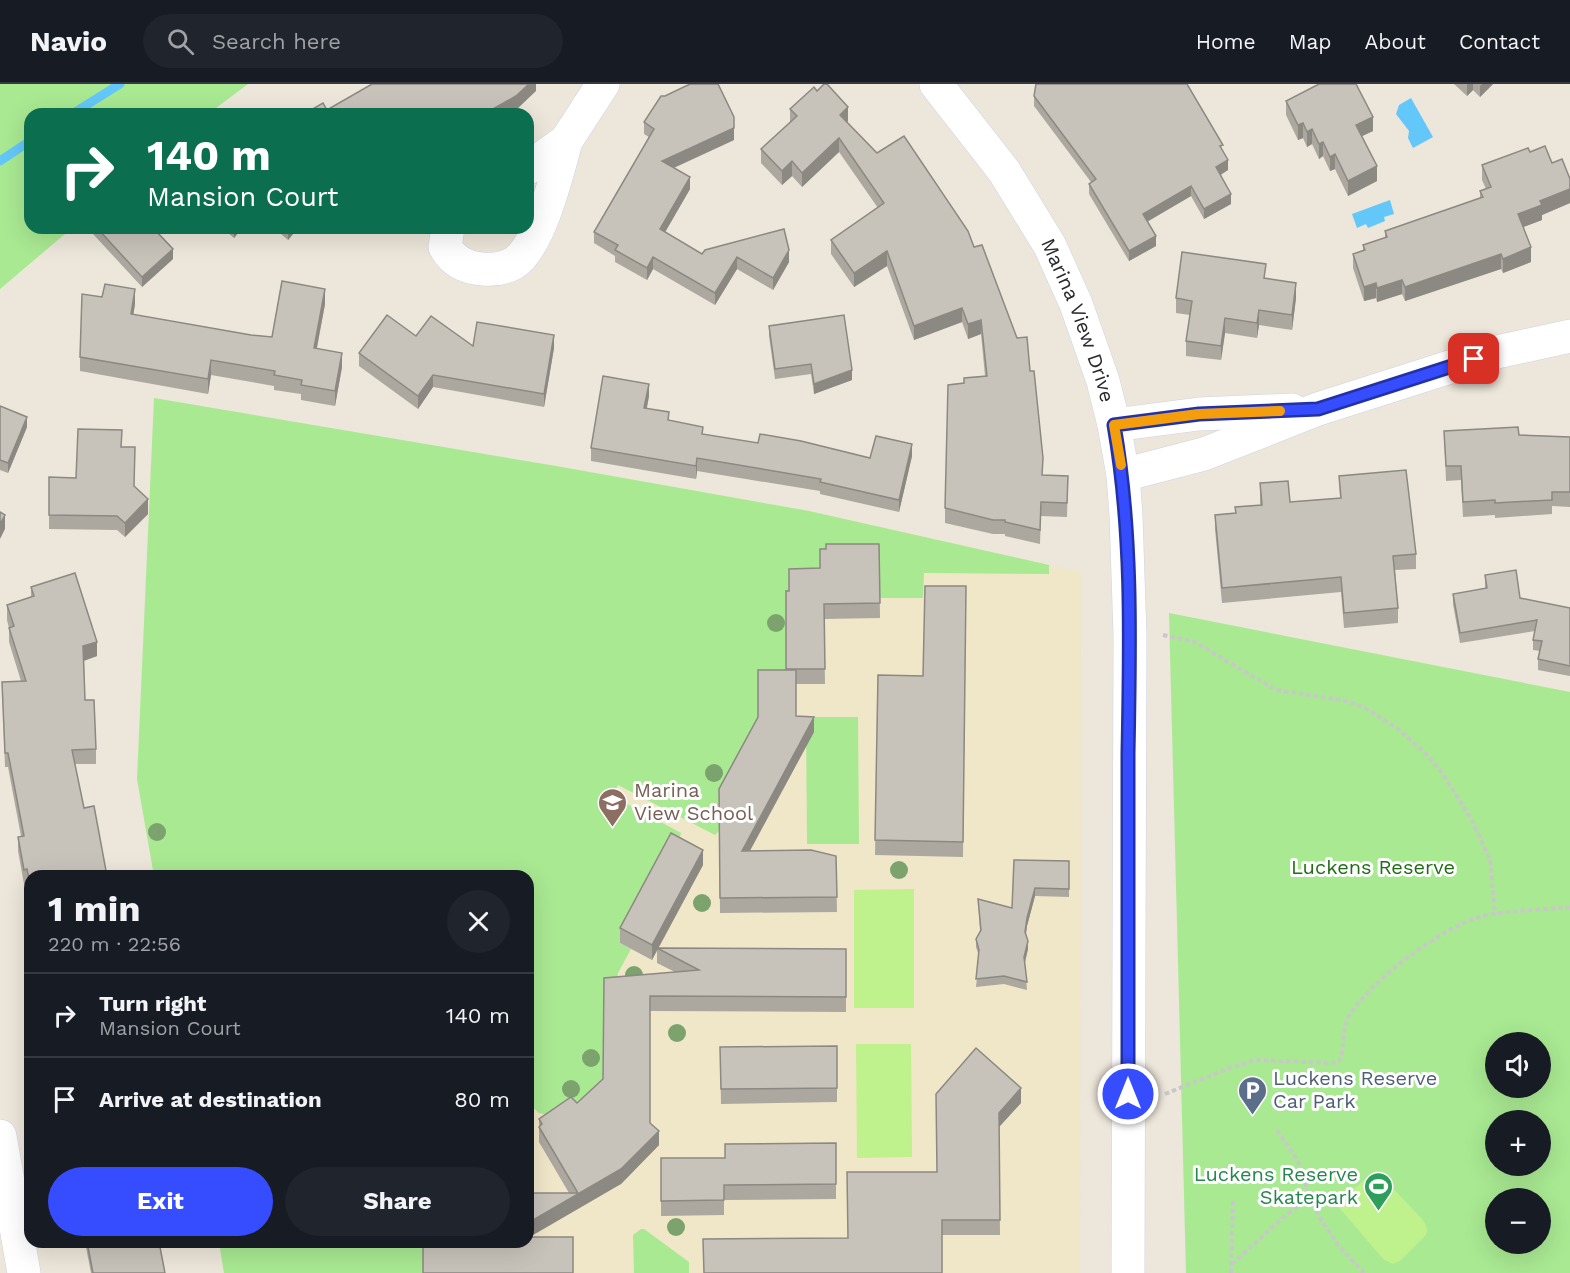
<!DOCTYPE html>
<html lang="en">
<head>
<meta charset="utf-8">
<style>
  :root { --surface:#171b24; --page:#20242c; --text:#f1f3f6; --muted:#9ea1a6; --line:#363941; --accent:#354dff }
  body { margin:0; font-family:"Work Sans",sans-serif; background:var(--page); color:var(--text); height:100vh; display:flex; flex-direction:column; font-size:22px; white-space:nowrap }
  * { box-sizing:border-box; margin:0 }
  p { font-size:20px; color:var(--muted) }
  .icon { flex:none; width:33px; height:33px; fill:none; stroke:currentColor; stroke-width:2; stroke-linecap:round; stroke-linejoin:round }
  .map { position:relative; flex:1; overflow:hidden }
  .drawer { position:absolute; left:24px; top:786px; width:510px; height:378px; display:flex; flex-direction:column; background:var(--surface); border-radius:18px; box-shadow:0 6px 24px #0002 }
  .drawer>* { flex:none }
  .hud { position:absolute; left:24px; top:24px; width:510px; height:126px; border-radius:18px; box-shadow:0 6px 24px #0002; background:#0b6e4f; color:#fff; overflow:hidden }
  .fabs { position:absolute; left:1485px; top:948px; display:grid; gap:12px }
  .fabs a { display:grid; place-items:center; width:66px; height:66px; border-radius:50%; background:var(--surface); box-shadow:0 6px 24px #0002; font-size:30px }
  .pin { position:absolute; display:grid; place-items:center; width:51px; height:51px; color:#fff; margin:-26px; border-radius:12px; box-shadow:0 3px 9px #0006 }
  .me { position:absolute; width:66px; margin:-33px; rotate:0deg; stroke-linejoin:round; filter:drop-shadow(0 0 4px #0008) }
  .turn { display:flex; align-items:center; gap:21px; height:126px; padding:0 24px; font-size:27px }
  .turn .icon { width:78px; height:78px; stroke-width:2.5 }
  .turn b { display:block; font-size:42px; line-height:51px }
  .round { display:grid; place-items:center; flex:none; width:63px; height:63px; border-radius:32px; background:var(--page) }
  .summary { display:flex; align-items:center; justify-content:space-between; height:102px; padding:0 24px }
  h1 { font-size:36px; font-weight:700; line-height:45px }
  .primary-button { display:flex; gap:12px; margin-top:auto; padding:12px 24px }
  .primary-button a { flex:1; height:69px; border-radius:36px; background:var(--accent); color:#fff; font-size:24px; font-weight:700; line-height:69px; text-align:center }
  .primary-button a+a { background:var(--page); color:var(--text) }
  ul { padding:0; list-style:none }
  li { display:flex; align-items:center; gap:18px; height:84px; padding:0 24px; border-top:2px solid var(--line) }
  li div { flex:1 }
  li b { display:block; font-size:22px }
  li em { font-style:normal }
  header { display:flex; align-items:center; gap:36px; box-sizing:border-box; height:84px; padding:0 30px; background:var(--surface); border-bottom:2px solid var(--line) }
  header strong { font-size:28px }
  nav { display:flex; gap:33px; margin-inline-start:auto; font-size:21px }
  .search { width:420px; height:54px; background:var(--page); display:flex; align-items:center; gap:15px; box-sizing:border-box; padding:0 21px; border-radius:33px; color:var(--muted); font-size:22px }
  .map>svg:first-child { display:block }
  .education { fill:#f0e6c8 }
  .green { fill:#a9e992; fill-rule:evenodd }
  .pitch { fill:#bff18c }
  .water { fill:#64c7f9 }
  .lines { fill:none; stroke-linecap:round; stroke-linejoin:round }
  .stream { stroke:#64c7f9; stroke-width:9 }
  .street-casing { stroke:#cfd2e4; stroke-width:34 }
  .secondary-casing { stroke:#cfd2e4; stroke-width:34 }
  .path { stroke:#c8c8c8; stroke-width:4; stroke-dasharray:4.5 3; stroke-linecap:butt }
  .street { stroke:#fff; stroke-width:33 }
  .secondary { stroke:#fff; stroke-width:33 }
  .tree { fill:#7ca36d }
  .wall { fill:#aca8a0 }
  .shaded-wall { fill:#8c8882 }
  .building { fill:#c8c3ba; stroke:#8c8882; stroke-width:1.5 }
  .route-casing { stroke:#2232a6; stroke-width:15 }
  .route { stroke:#354dff; stroke-width:10 }
  .slow { stroke:#f59e0b; stroke-width:10 }
  .labels { text-anchor:middle; dominant-baseline:central; stroke-width:6; stroke-linejoin:round; paint-order:stroke }
  .street-label { font-size:20px; fill:#2a2a2a; stroke:#fff }
  .education-label { font-size:20px; fill:#785e54; stroke:#fff; text-anchor:start }
  .park-label { font-size:20px; fill:#206d14; stroke:#fff }
  .service-label { font-size:20px; fill:#4e5e75; stroke:#fff; text-anchor:start }
  .leisure-label { font-size:20px; fill:#27864d; stroke:#fff; text-anchor:end }
</style>
</head>
<body>
<header>
<strong>Navio</strong>
<div class="search"><svg class="icon" aria-label="search" viewBox="0 0 24 24"><circle cx="10" cy="10" r="6"/><path d="M15 15l6 6"/></svg>Search here</div>
<nav><a>Home</a><a>Map</a><a>About</a><a>Contact</a></nav>
</header>
<div class="map">
<svg width="1570" height="1189" viewBox="0 0 1570 1189">
  <rect width="100%" height="100%" fill="#ede6da"/>
  <polygon class="education" points="556,382 809,427 1081,488 1080,1189 224,1189 219,1158 528,1158 528,792 154,792"/>
  <g class="green">
    <polygon points="0,0 248,0 208,30 30,30 30,144 72,144 0,205"/>
    <polygon points="154,314 556,382 809,427 1049,481 1049,490 924,489 923,514 880,514 820,480 820,499 789,521 786,522 786,600 715,728 729,737 715,751 618,701 607,724 615,727 622,717 681,749 679,757 620,859 631,865 618,889 603,1009 552,1032 539,1029 528,1019 528,792 154,792 137,695"/>
    <path d="M1169,529L1570,608V1189H1186ZM1496,958H1540V1004H1496ZM1496,1036H1540V1082H1496ZM1496,1114H1540V1160H1496Z"/>
    <polygon points="806,633 858,633 859,760 807,760"/>
    <polygon points="641,1145 644,1145 689,1178 689,1189 634,1189 633,1151"/>
    <polygon points="219,1158 423,1158 423,1189 224,1189"/>
  </g>
  <g class="pitch">
    <polygon points="914,805 914,924 854,924 854,806"/>
    <polygon points="856,960 911,960 912,1073 857,1074"/>
    <path d="M1376,1086L1422,1135C1427,1142 1430,1148 1423,1154L1400,1177L1393,1180L1383,1175L1336,1120Z"/>
  </g>
  <g class="water">
    <polygon points="1411,14 1433,53 1413,64 1408,54 1409,47 1396,30 1399,21"/>
    <polygon points="1390,116 1394,130 1384,133 1385,137 1368,144 1366,140 1357,144 1352,130"/>
  </g>
  <g class="lines">
    <g class="stream">
      <polyline points="72,30 120,0"/>
      <polyline points="0,77 30,57"/>
    </g>
    <defs>
      <g id="street">
        <polyline points="566,57 603,0"/>
        <path d="M448,144L445,163C453,177 466,184 483,185C493,186 505,184 514,179C540,162 558,87 566,57L528,84"/>
        <polyline points="1114,341 1199,330 1292,326"/>
        <polyline points="1123,391 1204,370 1318,325 1497,268 1570,252"/>
        <polyline points="0,1052 24,1189"/>
      </g>
      <g id="secondary">
        <path id="s1" d="M936,0L1004,87L1050,162L1076,220L1103,297L1114,341L1123,391L1126,431L1130,552L1128,1189"/>
      </g>
    </defs>
    <use href="#street" class="street-casing"/>
    <use href="#secondary" class="secondary-casing"/>
    <g class="path">
      <polyline points="1163,551 1195,558 1276,606 1347,617 1365,624 1397,644 1428,672 1443,690 1470,733 1490,775 1495,830"/>
      <path d="M1165,1010L1227,985L1255,976L1336,979L1340,976C1345,963 1341,950 1347,936C1366,899 1443,842 1483,832C1511,826 1542,826 1570,823"/>
      <polyline points="1277,1046 1298,1077 1310,1114 1322,1137 1338,1161 1364,1189"/>
      <polyline points="1232,1180 1286,1131 1310,1114"/>
      <polyline points="1231,1189 1233,1116"/>
    </g>
    <use href="#street" class="street"/>
    <use href="#secondary" class="secondary"/>
  </g>
  <g class="tree">
    <circle cx="776" cy="539" r="9"/>
    <circle cx="714" cy="689" r="9"/>
    <circle cx="157" cy="748" r="9"/>
    <circle cx="899" cy="786" r="9"/>
    <circle cx="702" cy="819" r="9"/>
    <circle cx="634" cy="891" r="9"/>
    <circle cx="677" cy="949" r="9"/>
    <circle cx="591" cy="974" r="9"/>
    <circle cx="571" cy="1005" r="9"/>
    <circle cx="676" cy="1143" r="9"/>
  </g>
  <g class="wall">
    <polygon points="1454,0 1493,0 1480,13 1473,6 1467,12"/>
    <polygon points="1034,12 1223,67 1228,86 1221,91 1231,120 1204,135 1191,112 1147,138 1156,162 1129,177 1089,110 1089,100 1091,98 1034,22"/>
    <polygon points="1286,17 1373,47 1362,52 1377,97 1348,112 1335,85 1330,87 1323,72 1319,75 1312,60 1307,63 1303,54 1298,56 1286,31"/>
    <polygon points="790,25 848,37 847,38 877,69 968,147 1042,391 1068,392 1067,433 1041,432 1040,460 1005,452 1005,450 993,450 945,439 945,424 964,299 985,292 981,250 968,255 962,238 914,256 887,182 854,203 831,170 831,156 878,124 839,68 802,103 792,92 782,101 761,79 761,65 790,39"/>
    <polygon points="644,38 734,56 674,84 690,105 665,148 702,170 789,178 773,206 737,185 715,221 653,185 647,196 615,178 615,172 594,159 594,148 649,53 644,50"/>
    <polygon points="1530,68 1552,79 1570,95 1570,119 1542,131 1542,136 1523,143 1531,178 1503,189 1501,185 1405,217 1402,210 1377,218 1376,214 1364,217 1353,184 1353,170 1363,166 1363,161 1385,154 1385,147 1480,114 1480,107 1486,105 1482,96 1482,81"/>
    <polygon points="93,144 157,144 157,148 173,175 142,203 93,150"/>
    <polygon points="222,144 242,144 234,154"/>
    <polygon points="274,144 298,144 288,156"/>
    <polygon points="1266,194 1296,214 1292,246 1259,241 1257,254 1225,249 1221,276 1186,272 1186,257 1190,231 1176,229 1176,214"/>
    <polygon points="135,220 133,231 251,251 272,253 325,220 317,264 342,283 335,322 301,316 301,310 274,306 274,302 211,291 208,310 80,287 80,273"/>
    <polygon points="769,242 852,296 814,310 811,290 775,295 769,252"/>
    <polygon points="416,252 473,262 554,264 544,323 433,303 418,325 359,282 359,269"/>
    <polygon points="649,312 647,324 669,336 703,350 758,359 870,374 912,372 899,428 820,410 820,407 697,387 696,395 591,377 591,364"/>
    <polygon points="0,322 27,343 8,389 0,386"/>
    <polygon points="1444,347 1570,353 1570,423 1552,422 1552,430 1495,434 1495,431 1463,433 1461,396 1446,397"/>
    <polygon points="122,363 135,403 148,430 125,453 117,446 49,445 49,393 76,394"/>
    <polygon points="1339,392 1416,470 1416,485 1395,486 1398,524 1398,539 1344,544 1341,508 1222,519 1215,445 1215,431 1235,429 1260,421 1260,399 1290,418 1340,414"/>
    <polygon points="879,460 880,534 824,535 825,600 796,600 796,632 814,648 750,767 836,772 837,828 720,829 719,705 786,586 786,507 789,507 820,484"/>
    <polygon points="1485,491 1520,514 1570,524 1570,592 1538,586 1538,575 1540,567 1533,566 1533,556 1535,547 1460,559 1453,520 1453,510 1485,505"/>
    <polygon points="966,502 963,773 875,771 878,591 923,592"/>
    <polygon points="31,503 97,572 84,577 85,616 96,665 96,680 75,680 30,792 30,816 27,800 24,800 18,767 18,753 21,752 8,683 5,683 2,598 21,597 9,558 9,544 7,536 7,521 31,514"/>
    <polygon points="1014,776 1069,777 1069,813 1035,812 1027,842 1026,850 1028,865 1025,879 1027,906 1004,900 976,903 979,872 976,863 976,855 980,847 978,815 1012,824"/>
    <polygon points="703,781 658,864 846,865 846,928 650,927 650,1039 659,1061 621,1100 423,1189 528,1109 569,1109 539,1058 539,1035 577,1019 603,995 604,894 675,888 657,879 657,865 652,876 620,859 620,844"/>
    <polygon points="837,962 837,1018 721,1020 720,963"/>
    <polygon points="1021,1019 999,1043 1000,1151 942,1151 848,1154 937,1088"/>
    <polygon points="836,1059 836,1115 724,1116 724,1131 661,1132 661,1074 725,1074"/>
    <polygon points="85,1158 159,1158 165,1189 91,1189"/>
  </g>
  <g class="shaded-wall">
    <polygon points="529,0 536,0 536,7 516,26 509,30 484,30"/>
    <polygon points="1467,0 1473,0 1473,6 1467,12"/>
    <polygon points="1482,0 1493,0 1480,13 1480,2"/>
    <polygon points="848,23 848,37 840,45 840,31"/>
    <polygon points="1373,33 1373,47 1356,55 1356,41"/>
    <polygon points="1303,39 1303,54 1298,56 1298,41"/>
    <polygon points="734,44 734,56 662,89 662,77"/>
    <polygon points="1312,45 1312,60 1307,63 1307,48"/>
    <polygon points="839,54 839,68 802,103 802,89"/>
    <polygon points="1323,58 1323,72 1319,75 1319,60"/>
    <polygon points="1335,70 1335,85 1330,87 1330,73"/>
    <polygon points="1228,76 1228,86 1216,93 1216,83"/>
    <polygon points="792,77 792,92 782,101 782,87"/>
    <polygon points="1377,82 1377,97 1348,112 1348,97"/>
    <polygon points="690,93 690,105 660,157 660,145"/>
    <polygon points="1191,102 1191,112 1143,140 1143,130"/>
    <polygon points="1570,105 1570,119 1542,131 1542,136 1518,145 1518,130 1540,117"/>
    <polygon points="1231,110 1231,120 1204,135 1204,125"/>
    <polygon points="234,144 242,144 234,154"/>
    <polygon points="288,144 298,144 288,156"/>
    <polygon points="333,144 340,144 333,148"/>
    <polygon points="1156,152 1156,162 1129,177 1129,167"/>
    <polygon points="1531,163 1531,178 1503,189 1503,175"/>
    <polygon points="173,165 173,175 142,203 142,193"/>
    <polygon points="789,166 789,178 773,206 773,194"/>
    <polygon points="887,167 887,182 854,203 854,189"/>
    <polygon points="1501,170 1501,185 1405,217 1405,203"/>
    <polygon points="653,173 653,185 647,196 647,184"/>
    <polygon points="737,173 737,185 715,221 715,209"/>
    <polygon points="1402,196 1402,210 1377,218 1377,204"/>
    <polygon points="1296,199 1296,214 1292,246 1292,231"/>
    <polygon points="1376,199 1376,214 1364,217 1364,203"/>
    <polygon points="135,205 135,220 131,245 131,230"/>
    <polygon points="325,205 325,220 314,278 314,264"/>
    <polygon points="962,224 962,238 914,256 914,242"/>
    <polygon points="1259,226 1259,241 1257,254 1257,239"/>
    <polygon points="1225,234 1225,249 1221,276 1221,262"/>
    <polygon points="981,236 981,250 968,255 968,240"/>
    <polygon points="554,251 554,264 544,323 544,310"/>
    <polygon points="342,269 342,283 335,322 335,307"/>
    <polygon points="211,276 211,291 208,310 208,295"/>
    <polygon points="852,286 852,296 814,310 814,300"/>
    <polygon points="433,291 433,303 418,325 418,312"/>
    <polygon points="649,300 649,312 644,336 644,324"/>
    <polygon points="27,333 27,343 8,389 8,379"/>
    <polygon points="912,360 912,372 899,428 899,416"/>
    <polygon points="697,374 697,387 696,395 696,382"/>
    <polygon points="148,415 148,430 125,453 125,439"/>
    <polygon points="5,431 5,445 0,455 0,440"/>
    <polygon points="97,558 97,572 83,577 83,562"/>
    <polygon points="814,633 814,648 742,781 742,767"/>
    <polygon points="703,766 703,781 652,876 652,861"/>
    <polygon points="1035,804 1035,812 1027,842 1025,856 1027,834"/>
    <polygon points="1028,857 1028,865 1024,881 1024,873"/>
    <polygon points="1021,1004 1021,1019 999,1043 999,1029"/>
    <polygon points="659,1047 659,1061 621,1100 528,1154 528,1139 621,1085"/>
  </g>
  <g class="building">
    <polygon points="372,0 529,0 516,12 484,30 304,30 323,19 327,26"/>
    <polygon points="690,0 718,0 734,33 734,44 662,77 690,93 660,145 702,170 705,166 784,145 789,166 773,194 737,173 715,209 653,173 647,184 615,166 618,161 594,148 654,45 644,38 661,12 665,12"/>
    <polygon points="824,0 827,0 848,23 840,31 877,69 904,52 968,147 974,163 982,161 1017,254 1027,253 1030,287 1034,287 1043,374 1042,391 1068,392 1067,419 1041,418 1040,446 1005,438 1005,436 993,436 945,424 948,301 964,299 964,294 987,292 981,236 968,240 962,224 914,242 887,167 854,189 831,156 884,119 839,54 802,89 792,77 782,87 761,65 797,32 790,25 814,3 817,7"/>
    <polygon points="1036,0 1187,0 1223,61 1220,62 1228,76 1216,83 1231,110 1204,125 1191,102 1143,130 1156,152 1129,167 1089,100 1096,95 1034,12"/>
    <polygon points="1319,0 1356,0 1373,33 1356,41 1377,82 1348,97 1335,70 1330,73 1323,58 1319,60 1312,45 1307,48 1303,39 1298,41 1286,17"/>
    <polygon points="1545,62 1552,79 1562,75 1570,95 1570,105 1540,117 1542,121 1518,130 1531,163 1503,175 1501,170 1405,203 1402,196 1377,204 1376,199 1364,203 1353,170 1365,166 1363,161 1387,153 1385,147 1483,113 1480,107 1491,103 1482,81 1528,64 1530,68"/>
    <polygon points="97,144 157,144 156,147 173,165 142,193"/>
    <polygon points="1182,168 1266,180 1264,194 1296,199 1292,231 1259,226 1257,239 1225,234 1221,262 1186,257 1192,217 1176,214"/>
    <polygon points="282,197 325,205 314,264 342,269 335,307 301,301 302,296 274,291 275,287 211,276 208,295 80,273 82,210 102,213 105,200 135,205 131,230 251,251 272,253"/>
    <polygon points="387,231 416,252 431,232 473,262 477,238 554,251 544,310 433,291 418,312 359,269"/>
    <polygon points="844,231 852,286 814,300 811,280 775,285 769,242"/>
    <polygon points="603,292 649,300 644,324 669,328 668,336 703,343 702,350 758,359 760,350 801,357 870,374 876,352 912,360 899,416 820,398 821,395 697,374 696,382 591,364"/>
    <polygon points="0,322 27,333 8,379 0,376"/>
    <polygon points="1518,343 1519,351 1570,353 1570,408 1552,408 1552,416 1495,419 1495,416 1463,418 1461,382 1446,382 1444,347"/>
    <polygon points="78,345 122,346 121,363 135,363 134,402 148,415 125,439 117,432 49,431 49,393 76,394"/>
    <polygon points="1406,386 1416,470 1393,472 1398,524 1344,529 1341,493 1222,504 1215,431 1236,429 1235,423 1262,421 1260,399 1288,397 1290,418 1341,414 1339,392"/>
    <polygon points="0,428 5,431 0,440"/>
    <polygon points="826,460 879,460 880,519 824,520 825,585 786,585 786,507 789,507 789,485 820,484 820,465 826,465"/>
    <polygon points="1516,486 1520,514 1570,524 1570,582 1538,575 1542,557 1533,556 1537,536 1460,549 1453,510 1487,504 1485,491"/>
    <polygon points="75,489 97,558 83,562 85,616 94,616 96,665 72,666 84,724 94,722 107,792 30,792 30,801 27,785 24,786 18,753 24,752 8,669 5,669 2,598 26,597 9,544 14,542 7,521 34,512 31,503"/>
    <polygon points="925,502 966,502 963,758 875,756 878,591 923,592"/>
    <polygon points="758,586 796,586 796,632 814,633 742,767 811,766 836,772 837,813 720,814 719,705 758,633"/>
    <polygon points="671,749 703,766 652,861 620,844"/>
    <polygon points="1014,776 1069,777 1069,805 1035,804 1027,834 1025,848 1028,857 1024,873 1027,898 1004,892 976,895 979,866 976,855 981,846 978,815 1012,824"/>
    <polygon points="657,864 846,865 846,913 650,912 650,1039 659,1047 621,1085 528,1139 528,1109 578,1109 539,1043 542,1040 539,1035 571,1013 577,1019 603,995 604,894 699,886"/>
    <polygon points="837,962 837,1004 721,1005 720,963"/>
    <polygon points="976,964 1021,1004 999,1029 1000,1136 942,1136 942,1189 704,1189 703,1155 848,1154 847,1088 937,1088 936,1010"/>
    <polygon points="836,1059 836,1100 724,1101 724,1116 661,1117 661,1074 725,1074 725,1060"/>
    <polygon points="528,1153 573,1153 573,1189 423,1189 423,1158 528,1158"/>
    <polygon points="87,1158 159,1158 165,1189 93,1189"/>
  </g>
  <g class="lines">
    <defs>
      <path id="route" d="M1128,1010C1128,897 1127,784 1128,670C1130,560 1133,450 1114,341L1199,330L1318,325L1474,275"/>
    </defs>
    <use href="#route" class="route-casing"/>
    <use href="#route" class="route"/>
    <polyline class="slow" points="1121,381 1114,341 1199,330 1280,327"/>
  </g>
  <defs>
    <symbol id="school-pin" viewBox="-11 -11 22 30"><path d="M0 17L-7.5 6A9.5 9.5 0 1 1 7.5 6Z" fill="#8d6e63" stroke="#fff"/><path d="M0-5L7-2L0 1L-7-2ZM-4 1L0 2.5L4 1V4Q0 6-4 4Z" fill="#fff"/></symbol>
    <symbol id="parking-pin" viewBox="-11 -11 22 30"><path d="M0 17L-7.5 6A9.5 9.5 0 1 1 7.5 6Z" fill="#5c6f8a" stroke="#fff"/><path d="M-3.5-5.5H1a3.5 3.5 0 0 1 0 7H-1V5.5H-3.5ZM-1-3.4V-.6H.8a1.4 1.4 0 0 0 0-2.8Z" fill="#fff"/></symbol>
    <symbol id="stadium-pin" viewBox="-11 -11 22 30"><path d="M0 17L-7.5 6A9.5 9.5 0 1 1 7.5 6Z" fill="#2e9e5b" stroke="#fff"/><path d="M0-5a6.5 5 0 1 0 0 10a6.5 5 0 1 0 0-10ZM-3.5-1.8h7v3.6h-7Z" fill="#fff"/></symbol>
  </defs>
  <g fill-rule="evenodd">
    <use href="#school-pin" x="596" y="702" width="33" height="45"/>
    <use href="#parking-pin" x="1236" y="990" width="33" height="45"/>
    <use href="#stadium-pin" x="1362" y="1086" width="33" height="45"/>
  </g>
  <g class="labels">
    <g class="street-label">
      <text stroke="none"><textPath href="#s1" startOffset="278">Marina View Drive</textPath></text>
    </g>
    <g class="education-label">
      <text x="634" y="706">Marina<tspan x="634" dy="23">View School</tspan></text>
    </g>
    <g class="park-label">
      <text x="1373" y="783">Luckens Reserve</text>
    </g>
    <g class="service-label">
      <text x="1273" y="994">Luckens Reserve<tspan x="1273" dy="23">Car Park</tspan></text>
    </g>
    <g class="leisure-label">
      <text x="1358" y="1090">Luckens Reserve<tspan x="1358" dy="23">Skatepark</tspan></text>
    </g>
  </g>
</svg>
<div class="fabs">
<a><svg class="icon" aria-label="sound" viewBox="0 0 24 24"><path d="M4 9h4l5-4v14l-5-4H4zM17 9q2 3 0 6"/></svg></a>
<a>+</a>
<a>−</a>
</div>
<div class="pin" style="left:1474px;top:275px;background:#d93025"><svg class="icon" aria-label="arrive" viewBox="0 0 24 24"><path d="M6 21V4h12l-3 4 3 4H6"/></svg></div>
<svg class="me" style="left:1128px;top:1010px" viewBox="-20 -20 40 40"><circle r="17" fill="#354dff" stroke="#fff" stroke-width="3"/><path d="M0-11L8 9 0 5-8 9z" fill="#fff"/></svg>
<div class="hud">
<div class="turn"><svg class="icon" aria-label="right" viewBox="0 0 24 24"><path d="M7 20v-9h11M14 6l5 5-5 5"/></svg><div><b>140 m</b>Mansion Court</div></div>
</div>
<section class="drawer">
<div class="summary"><div><h1>1 min</h1><p>220 m · 22:56</p></div><a class="round"><svg class="icon" aria-label="close" viewBox="0 0 24 24"><path d="M6 6l12 12M18 6L6 18"/></svg></a></div>
<ul>
<li><svg class="icon" aria-label="right" viewBox="0 0 24 24"><path d="M7 20v-9h11M14 6l5 5-5 5"/></svg><div><b>Turn right</b><p>Mansion Court</p></div><em>140 m</em></li>
<li><svg class="icon" aria-label="arrive" viewBox="0 0 24 24"><path d="M6 21V4h12l-3 4 3 4H6"/></svg><div><b>Arrive at destination</b></div><em>80 m</em></li>
</ul>
<div class="primary-button"><a>Exit</a><a>Share</a></div>
</section>
</div>
</body>
</html>
